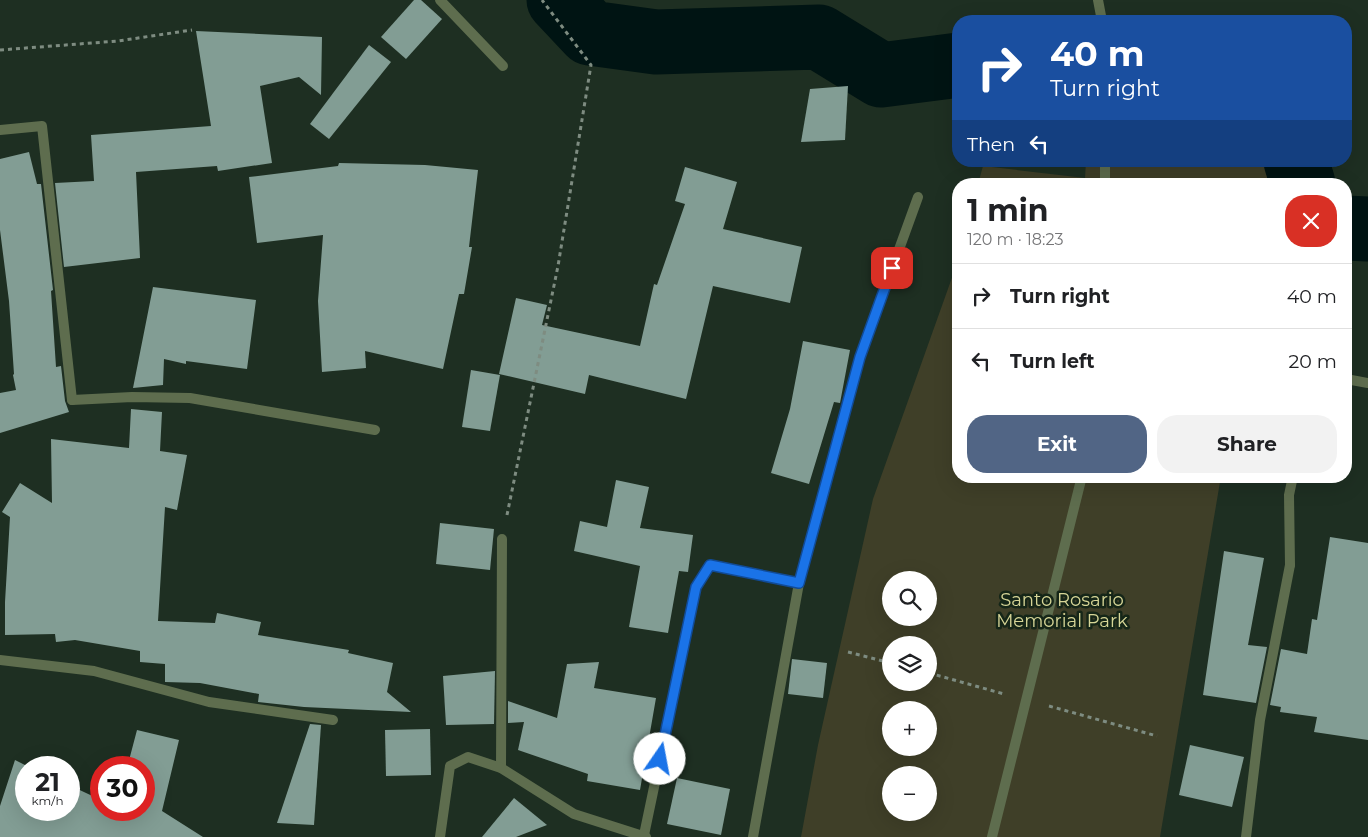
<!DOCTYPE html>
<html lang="en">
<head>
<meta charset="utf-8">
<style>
  :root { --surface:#fff; --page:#f2f2f2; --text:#202124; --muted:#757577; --line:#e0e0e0; --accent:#516585 }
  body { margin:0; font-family:Montserrat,sans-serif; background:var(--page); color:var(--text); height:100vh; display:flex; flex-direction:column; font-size:19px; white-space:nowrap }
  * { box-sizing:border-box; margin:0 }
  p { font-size:16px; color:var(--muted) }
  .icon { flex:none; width:28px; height:28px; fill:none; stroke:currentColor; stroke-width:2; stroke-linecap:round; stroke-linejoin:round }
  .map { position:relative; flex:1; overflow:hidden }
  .drawer { position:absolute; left:952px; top:178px; width:400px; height:305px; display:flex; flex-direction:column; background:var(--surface); border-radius:20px; box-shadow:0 5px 20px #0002 }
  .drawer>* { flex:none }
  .hud { position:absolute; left:952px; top:15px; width:400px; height:152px; border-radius:20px; box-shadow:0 5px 20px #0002; background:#1a4fa0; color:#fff; overflow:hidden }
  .controls { position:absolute; left:882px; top:571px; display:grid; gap:10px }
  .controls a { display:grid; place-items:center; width:55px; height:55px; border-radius:50%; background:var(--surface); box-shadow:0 5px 20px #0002; font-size:25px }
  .speed { position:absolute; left:15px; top:756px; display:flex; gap:10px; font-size:25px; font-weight:700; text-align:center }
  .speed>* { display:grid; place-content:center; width:65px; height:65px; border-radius:50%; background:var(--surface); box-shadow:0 5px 20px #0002; line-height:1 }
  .speed small { font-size:12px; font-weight:400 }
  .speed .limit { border:8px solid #d22; background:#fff; color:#111 }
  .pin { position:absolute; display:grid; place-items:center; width:42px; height:42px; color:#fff; margin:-21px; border-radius:10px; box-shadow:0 2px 8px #0006 }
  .me { position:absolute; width:55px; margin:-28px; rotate:12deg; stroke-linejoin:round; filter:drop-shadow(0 0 4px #0008) }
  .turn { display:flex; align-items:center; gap:18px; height:105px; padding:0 15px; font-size:22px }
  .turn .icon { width:65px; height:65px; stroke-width:2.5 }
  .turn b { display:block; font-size:35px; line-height:42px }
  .then { display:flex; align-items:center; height:48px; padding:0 15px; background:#0003; gap:10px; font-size:19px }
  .round { display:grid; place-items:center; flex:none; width:52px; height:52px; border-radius:20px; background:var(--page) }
  .summary { display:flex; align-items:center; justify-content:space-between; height:85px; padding:0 15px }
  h1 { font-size:30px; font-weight:700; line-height:38px }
  .button { display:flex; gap:10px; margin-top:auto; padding:10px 15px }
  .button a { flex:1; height:58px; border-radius:20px; background:var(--accent); color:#fff; font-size:20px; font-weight:700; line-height:58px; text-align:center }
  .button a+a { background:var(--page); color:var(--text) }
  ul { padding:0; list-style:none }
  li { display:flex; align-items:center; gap:15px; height:65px; padding:0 15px; border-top:1px solid var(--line) }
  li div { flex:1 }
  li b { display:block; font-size:19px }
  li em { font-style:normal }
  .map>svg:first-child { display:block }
  .green { fill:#3f3f28; fill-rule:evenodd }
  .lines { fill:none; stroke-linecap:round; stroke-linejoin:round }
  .river { stroke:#001413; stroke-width:65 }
  .building { fill:#829d94 }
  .path { stroke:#7e8c81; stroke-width:3; stroke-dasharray:4 4; stroke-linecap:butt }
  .lane { stroke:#5e6d4e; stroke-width:10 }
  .street { stroke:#5e6d4e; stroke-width:10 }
  .route-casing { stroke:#114b97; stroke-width:12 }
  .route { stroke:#1a73e8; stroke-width:9 }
  .labels { text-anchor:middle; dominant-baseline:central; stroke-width:5; stroke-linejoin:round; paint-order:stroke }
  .park-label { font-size:18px; fill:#d7d697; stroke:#152618 }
</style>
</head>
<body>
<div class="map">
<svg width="1368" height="837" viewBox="0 0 1368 837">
  <rect width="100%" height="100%" fill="#1e2f22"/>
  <g class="green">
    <polygon points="1086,161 1277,161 1285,184 978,184 983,166 1085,178"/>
    <path d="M959,258V476H1221L1160,837H801L818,745L873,499ZM891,580H929V618H891ZM891,645H929V682H891ZM891,710H929V748H891ZM891,775H929V812H891Z"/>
  </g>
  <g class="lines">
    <g class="river">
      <polyline points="559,0 590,33 656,42 819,37 881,75 959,65"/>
      <polyline points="1296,161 1303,184"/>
      <polyline points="1346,228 1368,229"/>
    </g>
  </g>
  <g class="building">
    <polygon points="414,0 421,0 442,19 406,59 381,37"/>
    <polygon points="196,31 322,37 321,95 299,77 260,86 272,163 218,171 217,166 136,172 140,258 64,267 55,183 94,181 91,135 211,126"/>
    <polygon points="369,45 391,62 329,139 310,124"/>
    <polygon points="848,86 845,140 801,142 810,89"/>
    <polygon points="29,152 37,184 41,184 53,290 51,291 56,367 61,366 65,401 69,412 0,433 0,393 16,390 13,375 14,374 9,301 0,230 0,159"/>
    <polygon points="339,163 425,165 478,170 469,247 472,247 464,294 459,294 443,369 365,351 366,368 322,372 318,301 323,235 257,243 249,177 338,166"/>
    <polygon points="685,167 737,182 723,229 802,247 790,303 713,286 686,399 589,375 585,394 499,374 516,298 547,305 542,325 640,346 654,284 657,285 685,204 675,201"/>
    <polygon points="153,287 256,300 247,369 186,361 186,364 164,359 163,385 133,388"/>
    <polygon points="803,341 850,350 840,403 834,402 809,484 771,473 790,409"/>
    <polygon points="471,370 500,375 490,431 462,427"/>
    <polygon points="131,409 162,412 160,451 187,455 177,510 165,507 158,621 215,623 217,613 261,622 258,635 349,650 348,653 393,663 387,692 411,712 304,707 258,702 259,694 200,683 165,682 165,664 140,662 140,651 75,640 56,642 55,634 5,635 5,602 10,517 2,512 20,483 52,503 51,439 129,448"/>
    <polygon points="616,480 649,487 640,528 693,535 688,572 679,571 668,633 629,627 640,566 574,551 580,521 607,527"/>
    <polygon points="440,523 494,529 490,570 436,564"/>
    <polygon points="1330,537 1368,543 1368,740 1314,732 1317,717 1280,712 1281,707 1270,705 1281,649 1307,654 1312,619 1317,620"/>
    <polygon points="1224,551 1264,558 1248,645 1267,647 1256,703 1203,695"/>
    <polygon points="792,659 827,663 823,698 788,694"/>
    <polygon points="599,662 594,688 656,698 640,790 587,781 588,774 518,750 524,722 508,723 508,701 557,718 567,664"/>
    <polygon points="495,671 494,724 446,725 443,676"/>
    <polygon points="310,724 321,725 314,825 277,823"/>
    <polygon points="430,729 431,775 386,776 385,730"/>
    <polygon points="137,730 179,740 162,811 203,837 0,837 0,806 15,760 31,768 26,768 26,810 69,810 69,785 101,800 101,810 144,810 144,768 127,768"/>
    <polygon points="1190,745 1244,757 1232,807 1179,795"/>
    <polygon points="677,778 730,789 721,835 667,824"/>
    <polygon points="514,798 547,825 516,837 482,837"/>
  </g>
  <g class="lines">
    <g class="path">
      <polyline points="0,50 118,41 192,30"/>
      <polyline points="507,515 558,266 591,65 542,0"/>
      <polyline points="848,652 891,663"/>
      <polyline points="929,673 1004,694"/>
      <polyline points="1049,706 1157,736"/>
    </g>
    <g class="lane">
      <polyline points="72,400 132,397 190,398 375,430"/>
      <polyline points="0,660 94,671 209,702 333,720"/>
      <polyline points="1246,837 1260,720 1290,565"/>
    </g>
    <g class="street">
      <polyline points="440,0 503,66"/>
      <polyline points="1098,0 1102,21"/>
      <polyline points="0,130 42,126 72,400"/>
      <polyline points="1105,184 1105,161"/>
      <polyline points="1346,379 1368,383"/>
      <polyline points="1290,565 1289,495 1293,476"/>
      <polyline points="501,768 502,539"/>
      <polyline points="644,835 696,587 710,565 799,583"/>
      <polyline points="440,837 450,766 468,757 501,768 574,814 646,837"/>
      <polyline points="753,837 799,583 860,357 918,197"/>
      <polyline points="992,837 1082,476"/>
    </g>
  </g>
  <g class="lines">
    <defs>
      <polyline id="route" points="660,759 696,587 710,565 799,583 860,357 892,268"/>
    </defs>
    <use href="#route" class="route-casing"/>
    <use href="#route" class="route"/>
  </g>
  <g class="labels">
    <g class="park-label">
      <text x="1062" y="600">Santo Rosario<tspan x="1062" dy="21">Memorial Park</tspan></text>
    </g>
  </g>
</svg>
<div class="controls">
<a><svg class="icon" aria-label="search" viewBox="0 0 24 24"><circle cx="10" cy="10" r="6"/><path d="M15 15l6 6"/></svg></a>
<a><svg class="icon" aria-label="layers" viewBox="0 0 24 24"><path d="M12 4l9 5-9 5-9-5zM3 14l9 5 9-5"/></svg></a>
<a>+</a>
<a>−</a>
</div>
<div class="speed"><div>21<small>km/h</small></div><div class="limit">30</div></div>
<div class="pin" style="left:892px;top:268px;background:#d93025"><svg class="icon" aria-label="arrive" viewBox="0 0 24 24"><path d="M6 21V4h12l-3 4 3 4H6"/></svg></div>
<svg class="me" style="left:660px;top:759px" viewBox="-20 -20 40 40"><circle r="19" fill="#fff"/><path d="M0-13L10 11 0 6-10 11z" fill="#1a73e8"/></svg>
<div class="hud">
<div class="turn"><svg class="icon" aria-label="right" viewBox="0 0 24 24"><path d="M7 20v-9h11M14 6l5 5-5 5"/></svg><div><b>40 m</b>Turn right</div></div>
<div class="then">Then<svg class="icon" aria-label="left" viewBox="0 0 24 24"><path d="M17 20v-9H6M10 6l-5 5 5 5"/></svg></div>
</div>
<section class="drawer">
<div class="summary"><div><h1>1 min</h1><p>120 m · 18:23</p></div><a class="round" style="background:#d93025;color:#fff"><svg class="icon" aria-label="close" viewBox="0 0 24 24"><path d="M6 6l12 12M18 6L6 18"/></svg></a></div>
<ul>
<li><svg class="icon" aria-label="right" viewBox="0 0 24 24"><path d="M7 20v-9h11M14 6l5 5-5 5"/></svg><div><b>Turn right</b></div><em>40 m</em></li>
<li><svg class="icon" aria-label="left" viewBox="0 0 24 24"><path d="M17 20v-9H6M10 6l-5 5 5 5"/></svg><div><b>Turn left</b></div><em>20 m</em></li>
</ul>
<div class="button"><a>Exit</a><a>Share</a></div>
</section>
</div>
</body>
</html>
